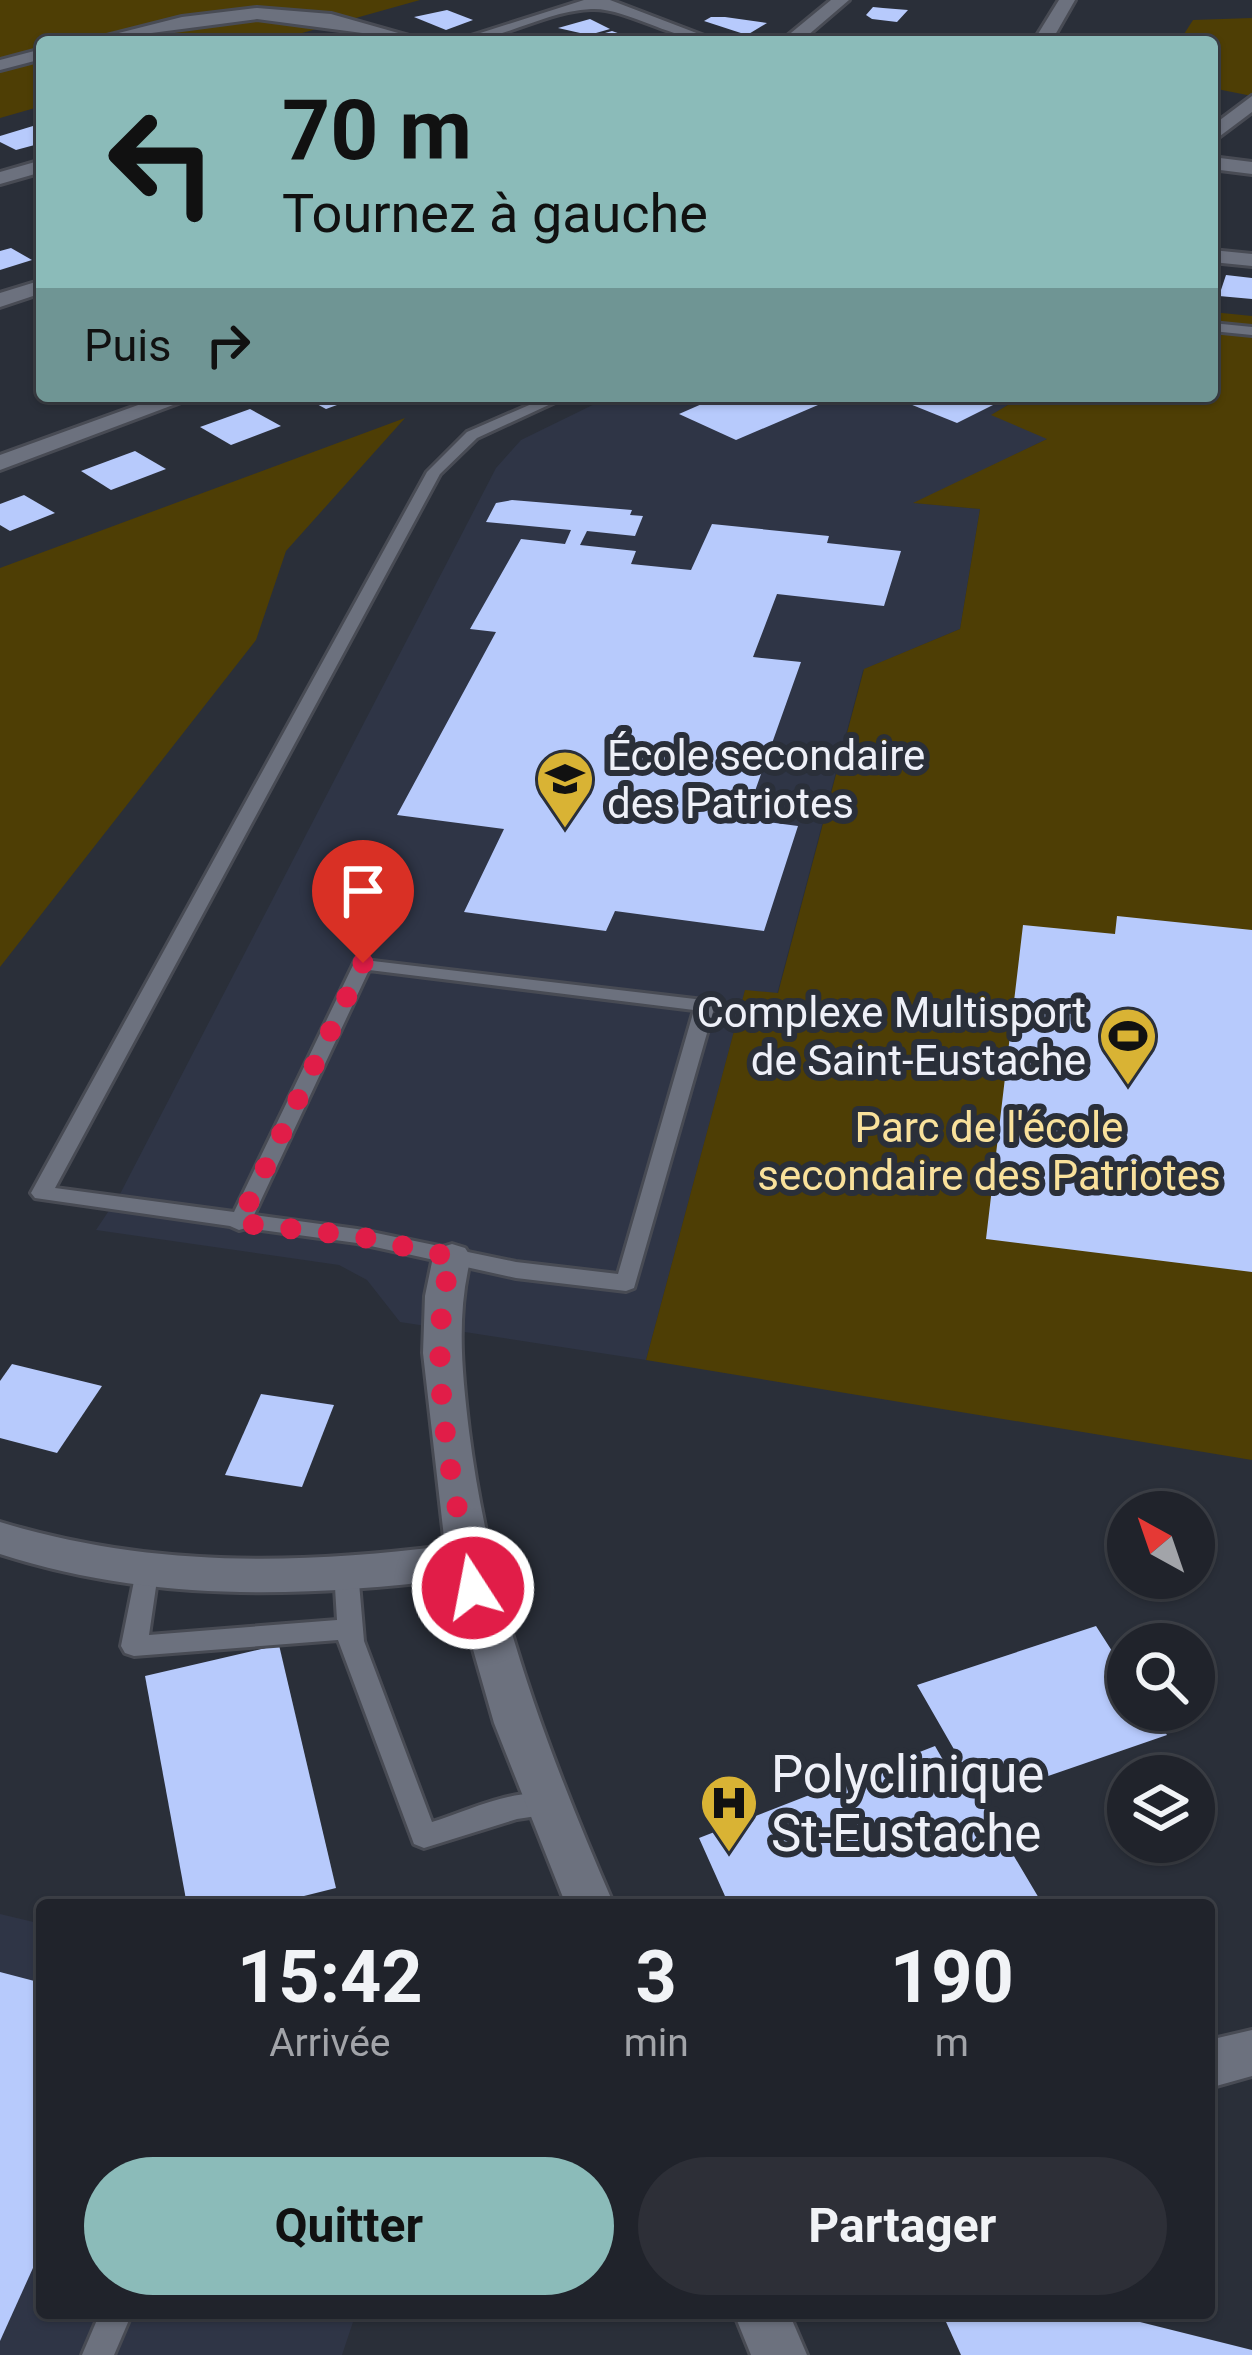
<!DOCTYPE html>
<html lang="fr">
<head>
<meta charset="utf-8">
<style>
  :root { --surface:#20232b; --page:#2d2f37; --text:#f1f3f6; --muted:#a2a4a9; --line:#3d4047; --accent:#8bbbb9 }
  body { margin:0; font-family:Roboto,sans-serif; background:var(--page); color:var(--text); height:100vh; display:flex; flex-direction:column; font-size:45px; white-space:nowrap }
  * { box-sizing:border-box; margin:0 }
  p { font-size:39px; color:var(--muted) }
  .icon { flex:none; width:66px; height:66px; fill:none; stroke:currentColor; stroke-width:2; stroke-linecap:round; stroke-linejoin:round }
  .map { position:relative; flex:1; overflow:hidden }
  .details { position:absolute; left:36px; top:1899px; width:1179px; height:420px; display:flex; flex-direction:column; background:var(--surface); border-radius:12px; box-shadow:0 3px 9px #0004,0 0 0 3px var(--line) }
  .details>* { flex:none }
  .hud { position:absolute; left:36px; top:36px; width:1182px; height:366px; border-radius:12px; box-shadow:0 3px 9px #0004,0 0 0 3px var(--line); background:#8bbbb9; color:#111; overflow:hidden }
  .needle { width:78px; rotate:320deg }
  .buttons { position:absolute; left:1107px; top:1491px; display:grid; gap:24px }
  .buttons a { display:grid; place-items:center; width:108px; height:108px; border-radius:50%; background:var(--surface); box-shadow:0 3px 9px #0004,0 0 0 3px var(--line); font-size:60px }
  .pin { position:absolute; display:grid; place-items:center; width:102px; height:102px; color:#fff; margin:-123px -51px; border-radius:50% 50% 50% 0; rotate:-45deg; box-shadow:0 0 12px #0007 }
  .pin .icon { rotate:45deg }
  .me { position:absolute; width:132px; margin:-66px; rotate:349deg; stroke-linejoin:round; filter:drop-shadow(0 0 9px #0008) }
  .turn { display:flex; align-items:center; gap:42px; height:252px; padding:0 48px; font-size:54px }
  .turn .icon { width:156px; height:156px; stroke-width:2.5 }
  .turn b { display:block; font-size:84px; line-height:102px }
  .then { display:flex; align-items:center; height:114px; padding:0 48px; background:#0003; gap:24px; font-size:45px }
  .eta { display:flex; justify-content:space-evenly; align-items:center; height:204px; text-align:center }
  .eta b { font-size:72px; font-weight:700; line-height:84px }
  .primary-button { display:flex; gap:24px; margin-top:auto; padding:24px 48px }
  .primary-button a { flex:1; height:138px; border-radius:72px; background:var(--accent); color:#111; font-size:48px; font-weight:700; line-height:138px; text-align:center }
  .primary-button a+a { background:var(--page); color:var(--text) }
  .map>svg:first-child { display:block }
  .built { fill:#2f3546 }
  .green { fill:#4e3e05 }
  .building { fill:#b7cafc }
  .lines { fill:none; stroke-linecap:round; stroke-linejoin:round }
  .lane-casing { stroke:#484b54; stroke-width:6 }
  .street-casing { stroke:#484b54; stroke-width:6 }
  .secondary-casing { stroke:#484b54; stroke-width:6 }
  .lane { fill:#6c717e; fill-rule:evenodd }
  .street { fill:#6c717e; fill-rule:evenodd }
  .secondary { fill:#6c717e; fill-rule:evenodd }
  .route { stroke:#e11d48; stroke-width:21; stroke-dasharray:0 37.8 }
  .labels { text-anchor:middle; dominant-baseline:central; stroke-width:12; stroke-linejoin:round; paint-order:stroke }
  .poi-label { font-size:42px; fill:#eef0f8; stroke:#2a2f39; text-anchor:start }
  .park-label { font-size:42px; fill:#f9e19b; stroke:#2a2f39 }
  .near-poi-label { font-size:51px; fill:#eef0f8; stroke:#2a2f39; text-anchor:start }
</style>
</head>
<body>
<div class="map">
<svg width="1252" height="2355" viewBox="0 0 1252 2355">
  <rect width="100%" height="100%" fill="#2a2f39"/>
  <g class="built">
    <polygon points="611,396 1023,396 993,414 1049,438 916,503 980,509 960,629 863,670 777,994 745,991 646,1360 400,1322 367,1280 339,1265 96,1230 120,1194 496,468 521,440"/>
    <polygon points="0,1914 42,1924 42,2313 356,2313 342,2355 0,2355"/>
  </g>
  <g class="green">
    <polygon points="0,0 420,0 270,42 42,42 42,106 0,118"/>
    <polygon points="1252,18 1252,96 1212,88 1212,42 1179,42 1193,20"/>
    <polygon points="1212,312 1252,316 1252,1460 646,1360 745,990 778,993 864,669 960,629 980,509 913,503 1047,439 991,415 1023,396 1212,396"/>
    <polygon points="405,418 286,551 256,640 0,967 0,568"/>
  </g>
  <g class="building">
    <polygon points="873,7 883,8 908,10 897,22 872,19 866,15"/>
    <polygon points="447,10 473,20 446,30 414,17"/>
    <polygon points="711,17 725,17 767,23 747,35 704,21"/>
    <polygon points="590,19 610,29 589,35 558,28"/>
    <polygon points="612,31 626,36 644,38 584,39"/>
    <polygon points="33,126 42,130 42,143 16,150 0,142 0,136"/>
    <polygon points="11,248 32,260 0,270 0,251"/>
    <polygon points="1226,275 1252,278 1252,299 1219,296"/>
    <polygon points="302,396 359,396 359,397 326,409"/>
    <polygon points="720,396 839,396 736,440 679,414"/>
    <polygon points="890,396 1001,396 1007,398 957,423"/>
    <polygon points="250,409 281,426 231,445 200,427"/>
    <polygon points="135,451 166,469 111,490 81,471"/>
    <polygon points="24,495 55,513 10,531 0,525 0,504"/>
    <polygon points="512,500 632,510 630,515 643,516 635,536 587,531 580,545 636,551 631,564 691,570 712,524 829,536 827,543 901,551 884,606 777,594 753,657 801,662 745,819 798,826 764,931 615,911 606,931 464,912 504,829 397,815 496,632 470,629 521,539 565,544 571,530 486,522 496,503"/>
    <polygon points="1117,916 1252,930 1252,1272 986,1239 1023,925 1115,934"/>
    <polygon points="12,1364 102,1386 57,1453 0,1438 0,1381"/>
    <polygon points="261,1394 334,1405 302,1487 225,1475"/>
    <polygon points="1096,1626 1128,1676 1128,1710 1150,1710 1167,1735 996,1794 980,1768 967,1772 917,1685"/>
    <polygon points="279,1645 336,1888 268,1905 187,1905 145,1676"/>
    <polygon points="935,1746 958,1786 970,1782 1043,1905 729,1905 699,1838"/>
    <polygon points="0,1972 42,1983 42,2248 0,2341"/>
    <polygon points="942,2313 1104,2313 1252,2350 1252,2355 961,2355"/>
  </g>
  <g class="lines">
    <defs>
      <g id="lane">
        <polygon points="1212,323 1252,327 1252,335 1212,331"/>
        <path d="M550,396H568L477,438L440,474L55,1188L234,1212L356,959L712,1001L715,1005L634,1288L626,1291L516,1278L357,1243L246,1228L239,1230L230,1226L35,1198L31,1193L427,472L467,432ZM369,970L694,1010L618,1274L516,1262L357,1229L254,1215Z"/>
        <path d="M346,1561L355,1564L358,1571L364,1641L432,1822C468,1811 520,1784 557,1797L560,1805L557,1813L517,1819L424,1848L414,1844L338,1640L134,1656L125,1653L121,1646L137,1566L146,1563L155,1566L158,1573L149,1635L337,1620L334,1571L337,1564Z"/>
        <polygon points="100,2313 132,2313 114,2355 82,2355"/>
      </g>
      <g id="street">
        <path d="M584,0H610L720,42C675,42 626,7 591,9C544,11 501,42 452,42Z"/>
        <polygon points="831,0 849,0 800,42 780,42"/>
        <polygon points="257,8 331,14 430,42 257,19 83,42 182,17"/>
        <polygon points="42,49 42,59 0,70 0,60"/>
        <polygon points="1252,96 1252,112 1212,142 1212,126"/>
        <polygon points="1212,157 1252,162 1252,174 1212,169"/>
        <polygon points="42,160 42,172 0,184 0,172"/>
        <polygon points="1212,250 1252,254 1252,266 1212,262"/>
        <polygon points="42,280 42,293 0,307 0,293"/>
        <path d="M452,1244L465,1248L471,1257C456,1315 462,1372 469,1431C490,1599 547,1751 614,1905H566L494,1723L453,1579C298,1598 150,1602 0,1554V1522C147,1567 294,1565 445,1546L423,1353L425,1296L433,1257L439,1248Z"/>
      </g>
      <g id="secondary">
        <polygon points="1059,0 1075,0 1051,42 1033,42"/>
        <polygon points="163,396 197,396 0,470 0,455"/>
        <polygon points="1252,2030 1252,2076 1209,2088 1209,2040"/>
        <polygon points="734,2313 789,2313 807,2355 751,2355"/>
      </g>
    </defs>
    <use href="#lane" class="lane-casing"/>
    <use href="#street" class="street-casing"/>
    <use href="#secondary" class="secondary-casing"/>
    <use href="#lane" class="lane"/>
    <use href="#street" class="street"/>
    <use href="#secondary" class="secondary"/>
  </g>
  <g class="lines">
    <path class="route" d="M363,963L239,1223L357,1236L452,1257C423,1357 453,1487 473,1588"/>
  </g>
  <defs>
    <symbol id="school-pin" viewBox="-11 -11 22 30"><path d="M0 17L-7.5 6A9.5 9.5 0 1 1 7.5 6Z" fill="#d9b334" stroke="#2a2f39"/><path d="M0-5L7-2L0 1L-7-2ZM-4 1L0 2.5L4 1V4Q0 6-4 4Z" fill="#111"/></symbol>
    <symbol id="stadium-pin" viewBox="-11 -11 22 30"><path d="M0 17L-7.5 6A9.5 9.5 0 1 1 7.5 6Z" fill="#d9b334" stroke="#2a2f39"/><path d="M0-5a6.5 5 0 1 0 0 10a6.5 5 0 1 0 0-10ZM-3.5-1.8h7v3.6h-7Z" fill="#111"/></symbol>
    <symbol id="hospital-pin" viewBox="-11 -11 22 30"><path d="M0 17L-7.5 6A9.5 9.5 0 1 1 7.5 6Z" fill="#d9b334" stroke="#2a2f39"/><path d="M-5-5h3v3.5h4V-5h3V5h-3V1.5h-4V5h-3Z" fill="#111"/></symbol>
  </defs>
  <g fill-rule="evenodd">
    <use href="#school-pin" x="532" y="746" width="66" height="90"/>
    <use href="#stadium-pin" x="1095" y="1003" width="66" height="90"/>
    <use href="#hospital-pin" x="696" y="1770" width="66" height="90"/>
  </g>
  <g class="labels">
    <g class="poi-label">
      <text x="607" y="755">École secondaire<tspan x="607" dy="48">des Patriotes</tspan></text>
      <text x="1086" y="1012" text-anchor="end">Complexe Multisport<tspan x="1086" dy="48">de Saint-Eustache</tspan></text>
    </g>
    <g class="park-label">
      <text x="989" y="1127">Parc de l'école<tspan x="989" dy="48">secondaire des Patriotes</tspan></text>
    </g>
    <g class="near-poi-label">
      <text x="771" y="1774">Polyclinique<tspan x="771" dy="59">St-Eustache</tspan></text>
    </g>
  </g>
</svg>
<div class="buttons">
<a><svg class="needle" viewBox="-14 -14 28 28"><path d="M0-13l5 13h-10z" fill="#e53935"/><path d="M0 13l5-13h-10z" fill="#a2a4a9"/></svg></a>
<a><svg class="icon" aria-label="search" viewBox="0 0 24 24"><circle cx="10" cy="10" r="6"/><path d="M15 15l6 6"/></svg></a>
<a><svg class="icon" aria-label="layers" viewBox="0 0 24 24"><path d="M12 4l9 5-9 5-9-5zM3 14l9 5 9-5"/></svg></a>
</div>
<div class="pin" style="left:363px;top:963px;background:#d93025"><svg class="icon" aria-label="arrive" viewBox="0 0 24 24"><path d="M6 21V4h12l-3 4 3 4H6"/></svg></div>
<svg class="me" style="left:473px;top:1588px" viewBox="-20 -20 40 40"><circle r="17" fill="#e11d48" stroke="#fff" stroke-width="3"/><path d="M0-11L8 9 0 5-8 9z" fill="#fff"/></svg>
<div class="hud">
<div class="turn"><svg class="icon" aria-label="left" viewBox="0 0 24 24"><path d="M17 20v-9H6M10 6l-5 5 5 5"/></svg><div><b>70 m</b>Tournez à gauche</div></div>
<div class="then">Puis<svg class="icon" aria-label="right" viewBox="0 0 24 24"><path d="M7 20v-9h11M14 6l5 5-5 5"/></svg></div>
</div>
<section class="details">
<div class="eta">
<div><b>15:42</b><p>Arrivée</p></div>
<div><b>3</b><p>min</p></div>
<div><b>190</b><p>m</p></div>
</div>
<div class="primary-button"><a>Quitter</a><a>Partager</a></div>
</section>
</div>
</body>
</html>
